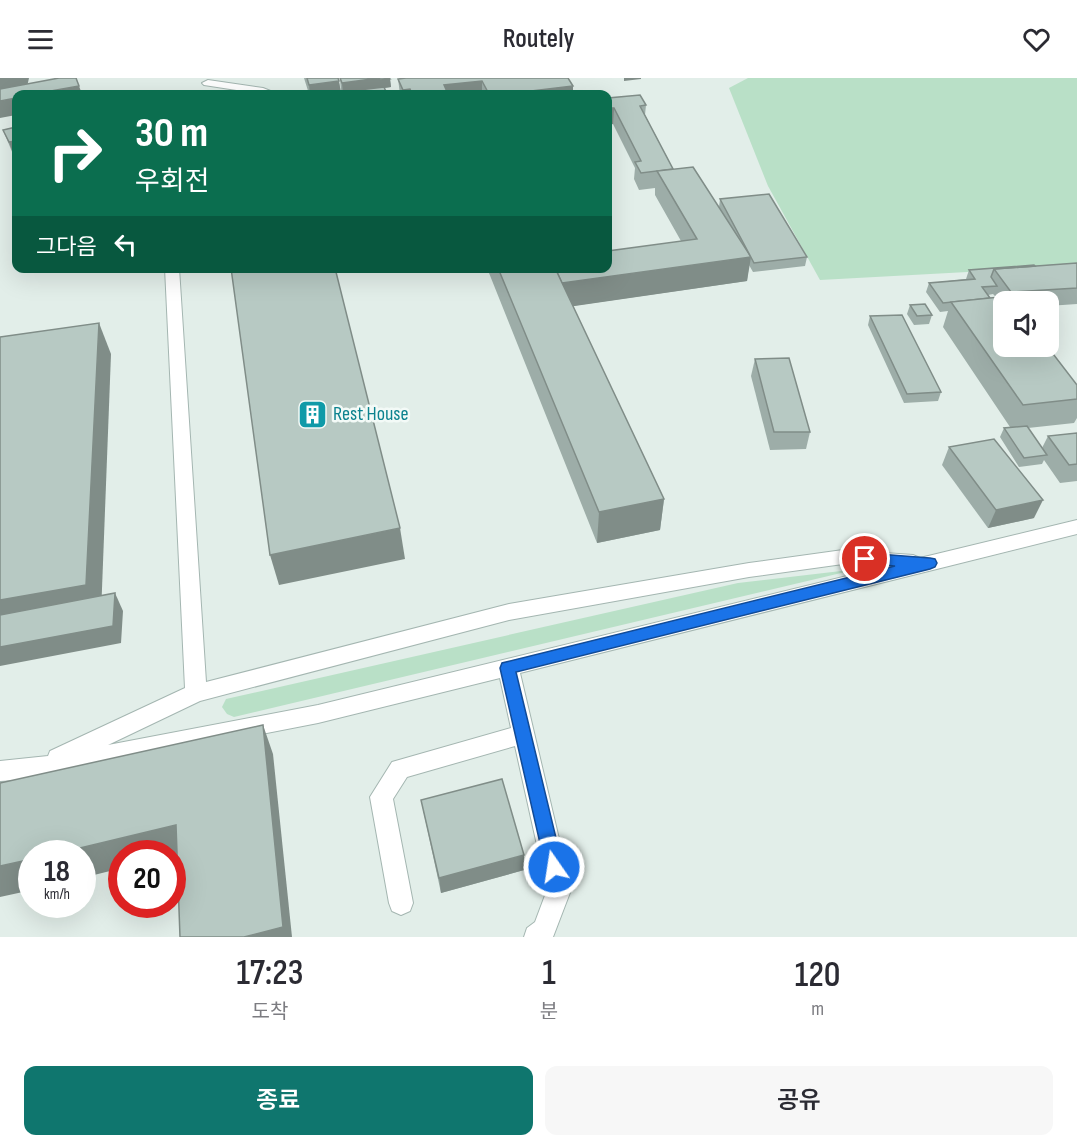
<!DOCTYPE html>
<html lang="ko">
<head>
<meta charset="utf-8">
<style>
  :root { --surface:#fff; --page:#f7f7f7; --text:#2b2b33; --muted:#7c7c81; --accent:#0f766e }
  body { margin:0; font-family:"Sofia Sans Condensed","Noto Sans KR",sans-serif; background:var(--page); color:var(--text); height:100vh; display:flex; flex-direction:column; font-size:22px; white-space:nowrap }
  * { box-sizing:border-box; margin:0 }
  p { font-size:20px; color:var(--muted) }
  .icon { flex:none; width:33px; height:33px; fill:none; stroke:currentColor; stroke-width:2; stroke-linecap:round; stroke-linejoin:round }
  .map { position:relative; height:859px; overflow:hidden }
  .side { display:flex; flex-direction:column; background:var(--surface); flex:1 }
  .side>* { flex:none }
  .hud { position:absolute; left:12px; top:12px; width:600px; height:183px; border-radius:12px; box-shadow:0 6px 24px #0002; background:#0b6e4f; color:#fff; overflow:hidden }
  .buttons { position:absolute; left:993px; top:213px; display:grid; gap:12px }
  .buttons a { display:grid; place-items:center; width:66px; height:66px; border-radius:12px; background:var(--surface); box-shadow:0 6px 24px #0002; font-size:30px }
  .speed { position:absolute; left:18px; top:762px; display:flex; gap:12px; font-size:30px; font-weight:700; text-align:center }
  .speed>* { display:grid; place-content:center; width:78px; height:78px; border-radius:50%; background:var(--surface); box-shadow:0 6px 24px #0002; line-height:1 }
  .speed small { font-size:15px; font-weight:400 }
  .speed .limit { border:9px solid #d22; background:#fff; color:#111 }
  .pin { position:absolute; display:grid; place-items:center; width:51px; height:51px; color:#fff; margin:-26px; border:3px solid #fff; border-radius:50%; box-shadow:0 2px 6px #0007 }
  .me { position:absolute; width:66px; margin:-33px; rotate:347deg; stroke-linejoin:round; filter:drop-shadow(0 0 4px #0008) }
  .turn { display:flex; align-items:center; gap:21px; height:126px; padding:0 24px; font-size:27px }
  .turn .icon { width:78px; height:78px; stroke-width:2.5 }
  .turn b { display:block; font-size:42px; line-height:51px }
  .then { display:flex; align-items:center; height:57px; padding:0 24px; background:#0003; gap:12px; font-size:22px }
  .eta { display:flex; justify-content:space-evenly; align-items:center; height:102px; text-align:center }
  .eta b { font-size:36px; font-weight:600; line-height:42px }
  .action { display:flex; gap:12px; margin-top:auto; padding:12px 24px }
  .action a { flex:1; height:69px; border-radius:12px; background:var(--accent); color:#fff; font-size:24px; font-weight:600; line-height:69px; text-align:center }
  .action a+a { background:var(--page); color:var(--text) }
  header { display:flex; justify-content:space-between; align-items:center; height:78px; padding:0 24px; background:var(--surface); font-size:27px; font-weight:600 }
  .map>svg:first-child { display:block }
  .green { fill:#b9e0c7 }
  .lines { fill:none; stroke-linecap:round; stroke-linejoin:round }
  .lane-casing { stroke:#a4b6b1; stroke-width:2 }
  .lane { fill:#fff; fill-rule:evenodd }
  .wall { fill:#9dada8; fill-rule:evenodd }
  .shaded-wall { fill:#808d88 }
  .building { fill:#b7c9c3; stroke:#808d88; stroke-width:1.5 }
  .route { fill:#1a73e8; stroke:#114b97; stroke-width:1.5 }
  .labels { text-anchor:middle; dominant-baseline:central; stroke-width:5; stroke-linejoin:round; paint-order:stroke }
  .culture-label { font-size:20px; fill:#0d838f; stroke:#f3faf7; text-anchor:start }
</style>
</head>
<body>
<header><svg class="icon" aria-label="menu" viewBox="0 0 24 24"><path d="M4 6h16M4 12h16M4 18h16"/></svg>Routely<svg class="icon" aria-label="heart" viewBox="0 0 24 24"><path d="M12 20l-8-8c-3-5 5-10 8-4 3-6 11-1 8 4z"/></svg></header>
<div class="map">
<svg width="1077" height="859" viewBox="0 0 1077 859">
  <rect width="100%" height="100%" fill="#e2eee9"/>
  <g class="green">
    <polygon points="748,0 1077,0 1077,188 820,202 768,108 729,10"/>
    <polygon points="858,491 234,639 227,636 222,629 226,621 738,505"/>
  </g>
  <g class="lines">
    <defs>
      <g id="lane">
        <polygon points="208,2 263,10 278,16 262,16 204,7 202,5"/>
        <path d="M165,190H179L206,604L509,526L749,485L843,472L913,477L920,480L1077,442V456L520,595L571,812L553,859H524L527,850L535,844L547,812L515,668L407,699L393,721L413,825L410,833L401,837L392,833L389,825L370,719L392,684L511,650L500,600L318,645L33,701L0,703V683L48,678L50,673L185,610ZM843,486L884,489L318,627L108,667L200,623L509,542L749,499Z"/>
      </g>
    </defs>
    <use href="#lane" class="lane-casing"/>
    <use href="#lane" class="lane"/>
  </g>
  <g class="wall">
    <polygon points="304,0 338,0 341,14 340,0 390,1 391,9 384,10 387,16 309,16"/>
    <polygon points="568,0 573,16 400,16 398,1"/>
    <polygon points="608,20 646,27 645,37 673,91 719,129 720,121 807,179 805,188 753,194 749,187 747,203 572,228 664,421 660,452 597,465 487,190 608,190 681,163 655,117 655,110 639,112 634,101 635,90 613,46 608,47"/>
    <polygon points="16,49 16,81 15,81 3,52"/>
    <path d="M1077,185V226L1048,228V224H1004L1077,307V340L1074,345L1028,350L1042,370L1048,358L1077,355V403L1060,405L1044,382L1042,386L1019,389L1000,359L1004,350L1010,349L943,249L948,233L940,234L926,214L929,205L966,201L969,192ZM993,216L996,219L990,220L988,217Z"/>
    <polygon points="910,227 932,237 929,246 914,247 907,236"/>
    <polygon points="870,238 941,314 938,323 904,325 868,247"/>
    <polygon points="755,281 810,354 806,371 770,372 751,298"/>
    <polygon points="949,369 1034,440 988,450 942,387"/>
    <polygon points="421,722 524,792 441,815"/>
  </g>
  <g class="shaded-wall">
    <polygon points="0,0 29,0 27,9 0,11"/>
    <polygon points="379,0 390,1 391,9 343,16 342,5"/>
    <polygon points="624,0 641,0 641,1 624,3"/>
    <polygon points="339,3 341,16 310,16 309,7"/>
    <polygon points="482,3 482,16 442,16 444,7"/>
    <polygon points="79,8 82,16 34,16"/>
    <polygon points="573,8 573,16 506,16"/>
    <polygon points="410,11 410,16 403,16 403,12"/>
    <polygon points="16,20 16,37 0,40 0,23"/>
    <polygon points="614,30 613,46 608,47 608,31"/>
    <polygon points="16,63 16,81 15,81 9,64"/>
    <polygon points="751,179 747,203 561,230 562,205"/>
    <polygon points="99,245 111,276 101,537 0,556 0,522"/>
    <polygon points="664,421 660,452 597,465 599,434"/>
    <polygon points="1043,422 1034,440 988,450 996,432"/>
    <polygon points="400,450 405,481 279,507 270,477"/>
    <polygon points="115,515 123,533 121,565 0,588 0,569"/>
    <polygon points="263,647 273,676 292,859 244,859"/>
    <polygon points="176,747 190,774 172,778 172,776 122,776 122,790 82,800 82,776 55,776"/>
    <polygon points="524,777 524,792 441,815 439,800"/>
    <polygon points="32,781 32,812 0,819 0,788"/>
  </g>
  <g class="building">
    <polygon points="59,0 76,0 79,8 34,16 16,16 16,20 0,23 0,11"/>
    <polygon points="307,0 338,0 339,3 309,7"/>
    <polygon points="340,0 379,0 342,5"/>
    <polygon points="379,0 389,0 390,1 380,2"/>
    <polygon points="406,0 568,0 573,8 506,16 489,16 482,3 444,7 448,16 412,16 410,11 403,12 398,1"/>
    <polygon points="384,9 387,16 326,16"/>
    <polygon points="640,17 646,27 640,28 673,91 641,95 635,84 641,83 614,30 608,30 608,20"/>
    <polygon points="16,49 16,63 9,64 3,52"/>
    <polygon points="693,89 751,179 562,205 555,190 608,190 608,173 697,161 657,93"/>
    <polygon points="769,116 807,179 754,185 720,121"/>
    <polygon points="1077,185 1077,210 1011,214 994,191"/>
    <polygon points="1034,187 1035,188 994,191 991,199 997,208 982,209 990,220 943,225 929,205 975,201 969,192"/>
    <polygon points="231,190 335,190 400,450 270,477"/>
    <polygon points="498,190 555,190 664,421 599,434"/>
    <polygon points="1009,218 1013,224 1004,224 1004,268 1047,268 1077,307 1077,321 1023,327 951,224"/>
    <polygon points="925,226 932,237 917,238 910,227"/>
    <polygon points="902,237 941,314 907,316 870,238"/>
    <polygon points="99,245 86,507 0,522 0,259"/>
    <polygon points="789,280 810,354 774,354 755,281"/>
    <polygon points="1027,348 1047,377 1024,380 1004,350"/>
    <polygon points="1077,355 1077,386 1069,387 1048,358"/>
    <polygon points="994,361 1043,422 996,432 949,369"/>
    <polygon points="115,515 113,548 0,569 0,537"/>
    <polygon points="263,647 283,849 244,859 180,859 176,747 55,776 32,776 32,781 0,788 0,705"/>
    <polygon points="502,701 524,777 439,800 421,722"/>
  </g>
  <polygon class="route" points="865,475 930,480 935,481 937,485 935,489 930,491 516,594 563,789 560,796 554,798 547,796 500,590 502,585 895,488 860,485 858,481"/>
  <defs>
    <symbol id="building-square" viewBox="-11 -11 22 22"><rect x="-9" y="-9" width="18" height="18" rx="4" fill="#0f9aa8" stroke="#f3faf7"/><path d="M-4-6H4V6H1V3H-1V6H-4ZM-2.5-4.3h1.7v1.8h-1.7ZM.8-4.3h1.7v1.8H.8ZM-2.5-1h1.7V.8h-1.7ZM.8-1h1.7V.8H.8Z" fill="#fff"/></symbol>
  </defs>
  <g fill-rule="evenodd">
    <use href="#building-square" x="296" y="320" width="33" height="33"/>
  </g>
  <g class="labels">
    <g class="culture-label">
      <text x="333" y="336">Rest House</text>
    </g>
  </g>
</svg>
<div class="buttons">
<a><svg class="icon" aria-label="sound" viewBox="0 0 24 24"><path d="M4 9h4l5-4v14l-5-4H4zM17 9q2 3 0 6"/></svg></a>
</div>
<div class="speed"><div>18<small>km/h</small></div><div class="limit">20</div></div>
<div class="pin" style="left:865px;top:481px;background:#d93025"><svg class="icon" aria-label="arrive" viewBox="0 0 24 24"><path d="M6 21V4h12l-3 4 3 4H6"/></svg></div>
<svg class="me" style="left:554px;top:789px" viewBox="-20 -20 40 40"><circle r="17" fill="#1a73e8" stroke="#fff" stroke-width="3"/><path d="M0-11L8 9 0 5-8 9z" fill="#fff"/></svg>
<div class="hud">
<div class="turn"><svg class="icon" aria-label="right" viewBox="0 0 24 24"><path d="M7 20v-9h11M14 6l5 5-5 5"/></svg><div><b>30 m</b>우회전</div></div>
<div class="then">그다음<svg class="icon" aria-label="left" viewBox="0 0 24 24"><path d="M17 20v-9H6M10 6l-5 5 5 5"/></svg></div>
</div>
</div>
<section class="side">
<div class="eta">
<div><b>17:23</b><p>도착</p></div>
<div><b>1</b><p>분</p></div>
<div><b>120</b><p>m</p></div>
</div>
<div class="action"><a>종료</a><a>공유</a></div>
</section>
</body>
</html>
